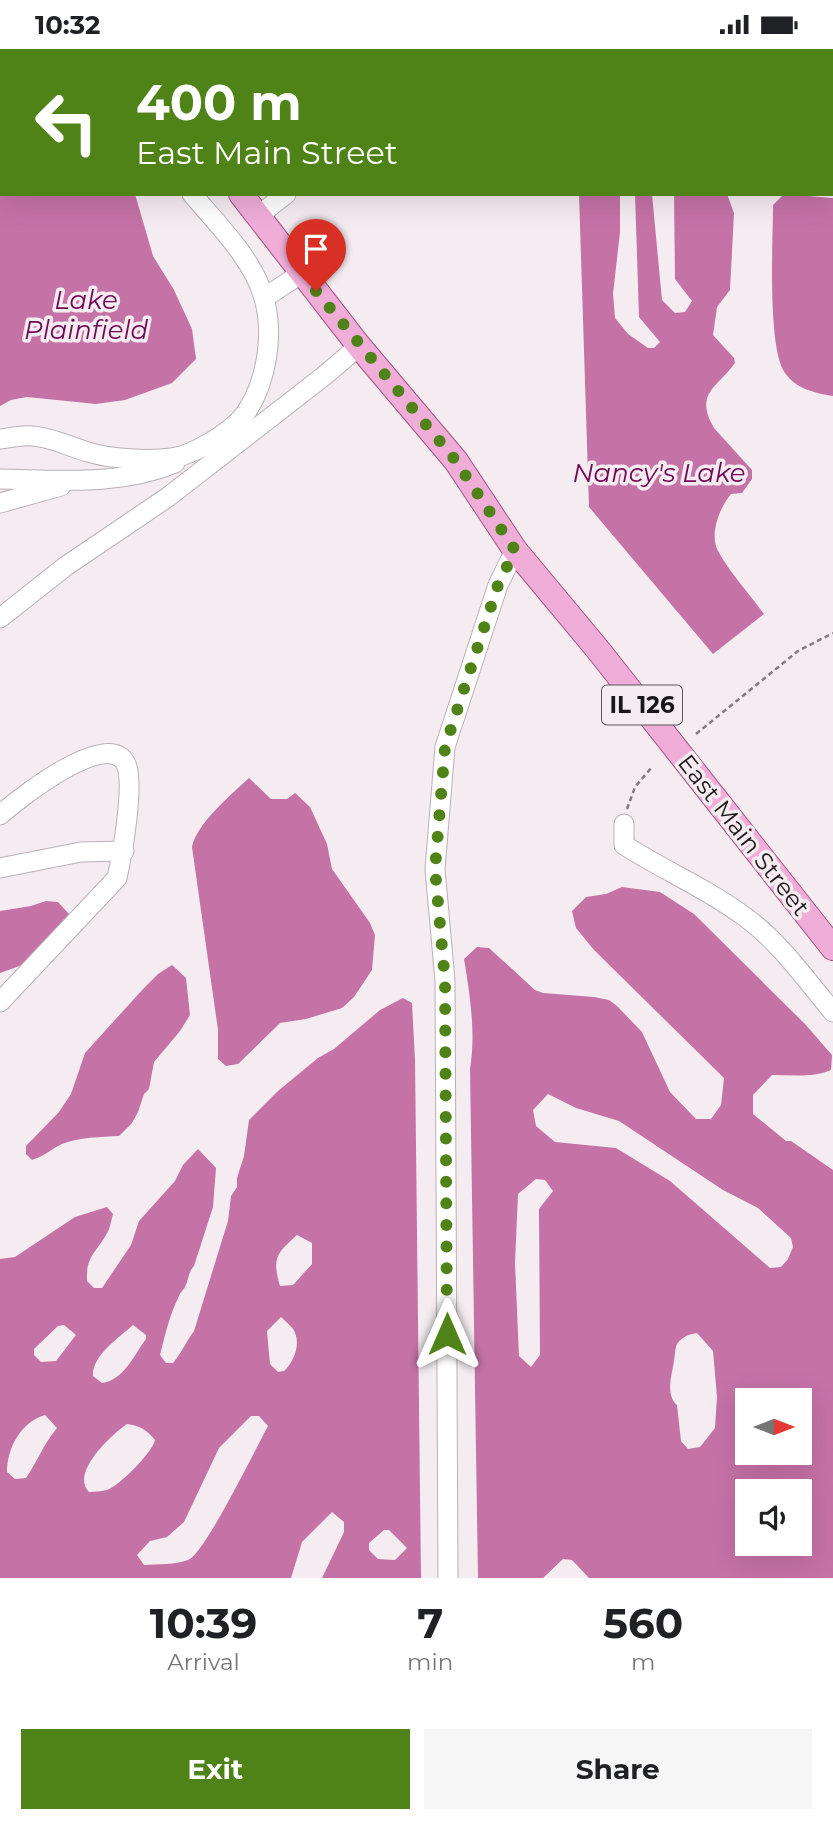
<!DOCTYPE html>
<html lang="en">
<head>
<meta charset="utf-8">
<style>
  :root { --surface:#fff; --page:#f6f6f6; --text:#202124; --muted:#757577; --accent:#508317 }
  body { margin:0; font-family:Montserrat,sans-serif; background:var(--page); color:var(--text); height:100vh; display:flex; flex-direction:column; font-size:26px; white-space:nowrap }
  * { box-sizing:border-box; margin:0 }
  p { font-size:23px; color:var(--muted) }
  .icon { flex:none; width:38px; height:38px; fill:none; stroke:currentColor; stroke-width:2; stroke-linecap:round; stroke-linejoin:round }
  .map { position:relative; height:1529px; overflow:hidden }
  .sheet { display:flex; flex-direction:column; background:var(--surface); flex:1 }
  .sheet>* { flex:none }
  .banner { position:absolute; left:0px; top:0px; width:833px; height:147px; box-shadow:0 7px 28px #0002; background:#508317; color:#fff; overflow:hidden }
  .needle { width:46px; rotate:90deg }
  .buttons { position:absolute; left:735px; top:1339px; display:grid; gap:14px }
  .buttons a { display:grid; place-items:center; width:77px; height:77px; border-radius:0px; background:var(--surface); box-shadow:0 7px 28px #0002; font-size:35px }
  .pin { position:absolute; display:grid; place-items:center; width:60px; height:60px; color:#fff; margin:-72px -30px; border-radius:50% 50% 50% 0; rotate:-45deg; box-shadow:0 0 7px #0007 }
  .pin .icon { rotate:45deg }
  .me { position:absolute; width:77px; margin:-38px; rotate:0deg; stroke-linejoin:round; filter:drop-shadow(0 0 5px #0008) }
  .turn { display:flex; align-items:center; gap:24px; height:147px; padding:0 21px; font-size:32px }
  .turn .icon { width:91px; height:91px; stroke-width:2.5 }
  .turn b { display:block; font-size:49px; line-height:60px }
  .eta { display:flex; justify-content:space-evenly; align-items:center; height:119px; text-align:center }
  .eta b { font-size:42px; font-weight:700; line-height:49px }
  .cta { display:flex; gap:14px; margin-top:auto; padding:14px 21px }
  .cta a { flex:1; height:80px; border-radius:0px; background:var(--accent); color:#fff; font-size:28px; font-weight:700; line-height:80px; text-align:center }
  .cta a+a { background:var(--page); color:var(--text) }
  .status { display:flex; justify-content:space-between; align-items:center; height:49px; padding:0 35px; background:var(--surface); direction:ltr }
  .status svg { height:19px; fill:currentColor }
  .map>svg:first-child { display:block }
  .water { fill:#c572a7; fill-rule:evenodd }
  .lines { fill:none; stroke-linecap:round; stroke-linejoin:round }
  .minor-casing { stroke:#b9b1b6; stroke-width:21 }
  .major-casing { stroke:#9e5584; stroke-width:26 }
  .path { stroke:#827c7f; stroke-width:2.5; stroke-dasharray:5 3.5; stroke-linecap:butt }
  .minor { stroke:#fff; stroke-width:19 }
  .major { stroke:#efadd8; stroke-width:24 }
  .route { stroke:#508317; stroke-width:12; stroke-dasharray:0 21.6 }
  .labels { text-anchor:middle; dominant-baseline:central; stroke-width:7; stroke-linejoin:round; paint-order:stroke }
  .shield { fill:#f5ecf1; stroke:#5b5659; stroke-width:2 }
  .shield-label { font-size:23px; font-weight:bold; fill:#191618 }
  .street-label { font-size:24px; fill:#191618; stroke:#f5ecf1 }
  .water-label { font-size:26px; font-style:italic; fill:#720756; stroke:#f5ecf1 }
</style>
</head>
<body>
<div class="status"><b>10:32</b><svg viewBox="0 0 49 12"><path d="M0 12V9h3v3zM5 12V6h3v6zM10 12V3h3v9zM15 12V0h3v12zM26 1h20v11H26zM47 4h2v5h-2z"/></svg></div>
<div class="map">
<svg width="833" height="1529" viewBox="0 0 833 1529">
  <rect width="100%" height="100%" fill="#f5ecf1"/>
  <g class="water">
    <polygon points="0,0 49,2 2,2 2,145 135,145 153,207 174,241 192,280 196,310 172,334 125,351 96,355 27,348 11,351 0,357"/>
    <polygon points="573,0 699,0 700,2 573,2"/>
    <path d="M579,145H620V183L613,245L615,269L628,285L648,299H654L660,293L639,268L635,145H652L662,251L675,264L685,263L692,252L675,230L674,145H727L734,164L730,241L717,258L713,286L734,309L735,314C717,339 694,344 714,379L752,421V430L742,444L731,445C720,458 709,485 718,502C730,524 749,544 764,565L713,605L589,458Z"/>
    <path d="M784,145L833,149V347C815,344 796,340 785,324C767,299 773,191 773,156Z"/>
    <path d="M249,729L271,750H287L295,744L310,758L327,795L332,820L370,874L375,886L372,921L354,948L342,959L306,970L280,974L238,1015L226,1017L218,1010V981L192,798C197,774 231,746 249,729Z"/>
    <path d="M622,838L660,843L694,865L805,975L832,1006L831,1021C813,1029 792,1026 772,1026L753,1046V1065L786,1092H791L833,1121V1529H589L572,1511L563,1510L543,1529H478L470,1020C476,984 470,946 464,910L477,898L489,899L535,941L543,944L594,948L609,951L617,957L642,983L670,1043L696,1070H711L721,1056L724,1029L594,901L576,879L572,862L586,848L606,845ZM548,1045L576,1059L619,1072L723,1141L758,1159L791,1189L793,1198L788,1210L781,1218L770,1219L670,1132L616,1099L555,1093L536,1077L533,1061ZM536,1130L545,1131L553,1142L539,1160L540,1306L531,1318L519,1307L515,1214L518,1145ZM697,1284L713,1302L717,1348L715,1379L700,1398L688,1400L681,1392L677,1356C665,1345 672,1326 674,1312C675,1307 675,1299 677,1295C682,1288 689,1285 697,1284ZM747,1351H800V1404H747ZM747,1442H800V1494H747Z"/>
    <polygon points="46,852 58,853 69,865 61,879 25,915 0,924 0,862 31,857"/>
    <path d="M172,916L186,929L190,966L180,982L154,1013L149,1040L144,1045L138,1063L132,1074L119,1087C101,1088 79,1088 62,1095C51,1100 45,1107 32,1111L26,1105V1097L59,1063L71,1045L85,1004L143,940L158,925Z"/>
    <path d="M403,949L412,954L415,1011L421,1529H322L344,1483V1473L332,1463L302,1493L291,1529H0V1210L15,1208L75,1168L107,1158L113,1165C111,1172 110,1180 106,1186C95,1205 86,1207 87,1232L94,1239H102L131,1196L139,1172L175,1132L183,1116L198,1100L216,1119L213,1158L194,1217C188,1223 189,1230 185,1238C184,1241 180,1243 179,1247C170,1265 165,1286 160,1306L166,1314H173C182,1303 186,1293 194,1282L228,1172L231,1147L237,1138V1129L244,1107L249,1071L278,1042L318,1009L334,1000L380,961ZM297,1186L312,1194V1215L293,1236L280,1237C272,1209 276,1205 297,1186ZM281,1268C285,1272 290,1276 293,1280C302,1293 294,1313 284,1322L278,1323L270,1315L267,1282ZM64,1276L76,1286L56,1312L41,1313L34,1306V1300L58,1277ZM133,1276L146,1286V1290C134,1306 124,1331 102,1334L93,1327C92,1306 119,1289 133,1276ZM45,1366L57,1379C43,1396 38,1411 26,1429L15,1430L7,1423C7,1399 21,1373 45,1366ZM251,1367H259L268,1377C256,1399 204,1506 188,1511C175,1516 158,1515 144,1516L137,1506L150,1492L167,1488L184,1473L219,1399ZM127,1375C140,1377 146,1380 155,1391C152,1404 120,1436 107,1441C102,1442 95,1443 89,1443C70,1424 111,1386 127,1375ZM384,1481H389L407,1499L395,1511L378,1510L369,1501V1494Z"/>
  </g>
  <g class="lines">
    <defs>
      <g id="minor">
        <polyline points="74,0 75,2"/>
        <polyline points="310,0 311,2"/>
        <polyline points="258,167 286,145"/>
        <polyline points="264,249 302,224"/>
        <path d="M0,390C10,389 22,386 32,387C51,388 70,398 88,403C110,410 149,412 172,409C186,407 199,400 211,393C224,385 239,375 247,362C267,331 274,285 264,249C253,210 218,176 192,145"/>
        <path d="M0,430C60,431 119,437 175,414"/>
        <polyline points="0,454 61,437"/>
        <polyline points="0,569 66,517 168,448 324,327 359,297"/>
        <path d="M0,766C17,751 108,678 126,715C135,735 122,807 117,829L0,953"/>
        <path d="M624,775V796C663,821 708,840 745,868C780,893 806,931 833,963"/>
        <polyline points="0,819 81,803 124,802"/>
        <polyline points="448,1529 445,932 435,820 445,698 498,536 515,501"/>
      </g>
      <g id="major">
        <polyline points="127,0 128,2"/>
        <polyline points="241,145 359,297 456,412 515,501 599,602 833,899"/>
      </g>
    </defs>
    <use href="#minor" class="minor-casing"/>
    <use href="#major" class="major-casing"/>
    <g class="path">
      <polyline points="696,685 798,602 833,584"/>
      <polyline points="627,760 635,738 652,718"/>
    </g>
    <use href="#minor" class="minor"/>
    <use href="#major" class="major"/>
  </g>
  <g class="lines">
    <polyline class="route" points="316,242 456,412 515,501 498,536 445,698 435,820 445,932 447,1285"/>
  </g>
  <g class="labels">
    <rect class="shield" x="602" y="636.5" width="80" height="39" rx="5"/>
    <g class="shield-label">
      <text x="642" y="656">IL 126</text>
    </g>
    <g class="street-label">
      <text transform="translate(744 786) rotate(52)">East Main Street</text>
    </g>
    <g class="water-label">
      <text x="86" y="251">Lake<tspan x="86" dy="30">Plainfield</tspan></text>
      <text x="659" y="424">Nancy's Lake</text>
    </g>
  </g>
</svg>
<div class="buttons">
<a><svg class="needle" viewBox="-14 -14 28 28"><path d="M0-13l5 13h-10z" fill="#e53935"/><path d="M0 13l5-13h-10z" fill="#757577"/></svg></a>
<a><svg class="icon" aria-label="sound" viewBox="0 0 24 24"><path d="M4 9h4l5-4v14l-5-4H4zM17 9q2 3 0 6"/></svg></a>
</div>
<div class="pin" style="left:316px;top:242px;background:#d93025"><svg class="icon" aria-label="arrive" viewBox="0 0 24 24"><path d="M6 21V4h12l-3 4 3 4H6"/></svg></div>
<svg class="me" style="left:447px;top:1285px" viewBox="-20 -20 40 40"><path d="M0-17L14 15 0 8-14 15z" fill="#508317" stroke="#fff" stroke-width="4"/></svg>
<div class="banner">
<div class="turn"><svg class="icon" aria-label="left" viewBox="0 0 24 24"><path d="M17 20v-9H6M10 6l-5 5 5 5"/></svg><div><b>400 m</b>East Main Street</div></div>
</div>
</div>
<section class="sheet">
<div class="eta">
<div><b>10:39</b><p>Arrival</p></div>
<div><b>7</b><p>min</p></div>
<div><b>560</b><p>m</p></div>
</div>
<div class="cta"><a>Exit</a><a>Share</a></div>
</section>
</body>
</html>
